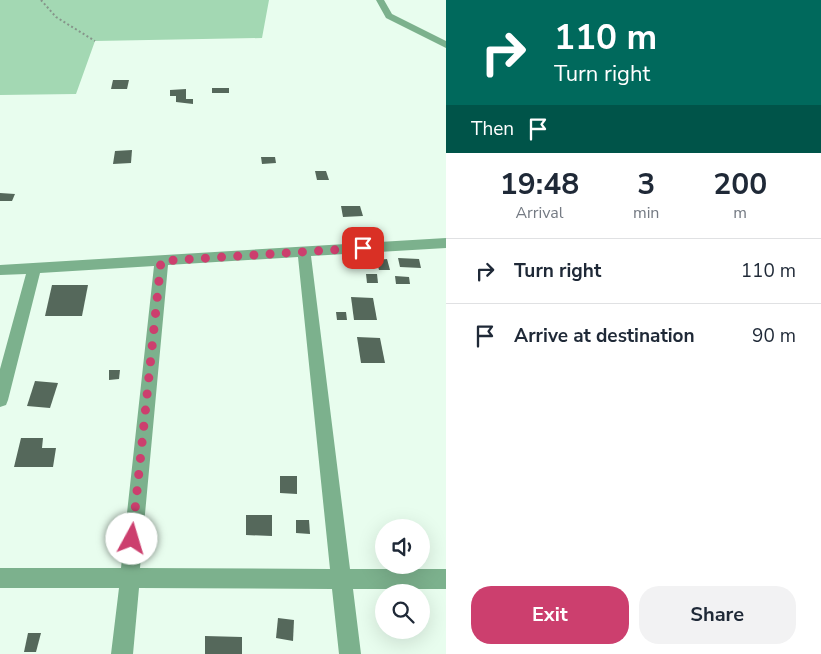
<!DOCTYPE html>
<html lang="en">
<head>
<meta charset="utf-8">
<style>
  :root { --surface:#fff; --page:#f2f2f3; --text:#1f2937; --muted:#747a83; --line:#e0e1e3; --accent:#cc3f6e }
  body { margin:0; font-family:"Nunito Sans",sans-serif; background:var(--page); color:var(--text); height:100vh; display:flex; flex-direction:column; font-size:19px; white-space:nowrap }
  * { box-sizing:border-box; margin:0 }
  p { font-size:16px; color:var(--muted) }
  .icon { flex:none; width:28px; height:28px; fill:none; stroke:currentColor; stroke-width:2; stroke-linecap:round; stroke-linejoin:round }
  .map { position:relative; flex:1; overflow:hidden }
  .details { display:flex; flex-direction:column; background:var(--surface); width:375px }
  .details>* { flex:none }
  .top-card { background:#00695c; color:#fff; overflow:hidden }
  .fabs { position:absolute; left:375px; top:519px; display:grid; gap:10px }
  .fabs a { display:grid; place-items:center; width:55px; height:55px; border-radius:50%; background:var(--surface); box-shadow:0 5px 20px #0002; font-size:25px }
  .pin { position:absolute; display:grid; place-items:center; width:42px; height:42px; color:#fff; margin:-21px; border-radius:10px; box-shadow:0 2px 8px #0006 }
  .me { position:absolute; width:55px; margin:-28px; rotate:6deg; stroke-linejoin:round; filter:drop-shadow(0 0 4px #0008) }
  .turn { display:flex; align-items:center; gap:18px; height:105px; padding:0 25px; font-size:22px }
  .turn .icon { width:65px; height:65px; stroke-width:2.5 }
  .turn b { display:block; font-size:35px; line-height:42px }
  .then { display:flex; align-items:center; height:48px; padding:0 25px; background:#0003; gap:10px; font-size:19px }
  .eta { display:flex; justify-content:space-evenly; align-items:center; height:85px; text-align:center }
  .eta b { font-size:30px; font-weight:700; line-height:35px }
  .action { display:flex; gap:10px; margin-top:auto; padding:10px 25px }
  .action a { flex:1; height:58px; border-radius:20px; background:var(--accent); color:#fff; font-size:20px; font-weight:700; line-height:58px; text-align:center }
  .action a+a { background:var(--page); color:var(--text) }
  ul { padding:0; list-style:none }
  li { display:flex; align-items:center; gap:15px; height:65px; padding:0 25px; border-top:1px solid var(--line) }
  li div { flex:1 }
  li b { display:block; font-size:19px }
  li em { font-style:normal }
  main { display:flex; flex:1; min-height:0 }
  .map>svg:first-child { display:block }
  .green { fill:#a3d8b3 }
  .building { fill:#55685b }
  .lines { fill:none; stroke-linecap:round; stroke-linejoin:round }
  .path { stroke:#86948a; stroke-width:2; stroke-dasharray:2 2.5; stroke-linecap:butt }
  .minor { fill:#7cb18d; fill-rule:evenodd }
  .route { stroke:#cc3f6e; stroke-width:9; stroke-dasharray:0 16.2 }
</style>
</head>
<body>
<main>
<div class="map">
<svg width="446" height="654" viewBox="0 0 446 654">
  <rect width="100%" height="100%" fill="#e8fdee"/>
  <polygon class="green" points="0,0 269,0 262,38 95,41 76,94 0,95"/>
  <g class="building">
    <polygon points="113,80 129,80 127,89 111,89"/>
    <rect x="212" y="88" width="17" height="5"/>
    <polygon points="186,89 186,99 193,99 193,104 176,102 176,96 170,96 170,90"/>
    <polygon points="132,150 131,163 113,164 115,151"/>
    <polygon points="261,157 275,157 276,163 262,164"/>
    <polygon points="315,171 326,171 329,180 317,180"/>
    <polygon points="0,193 15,194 12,201 0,201"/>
    <polygon points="341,206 360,206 363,216 343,217"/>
    <polygon points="398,258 419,259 421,268 400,267"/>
    <polygon points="387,259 390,270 379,270 376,260"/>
    <polygon points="366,274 377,274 378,283 367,283"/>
    <polygon points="395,276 409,277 410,284 396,284"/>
    <polygon points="52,285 88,285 82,316 45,316"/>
    <polygon points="351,297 373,298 377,320 354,320"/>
    <polygon points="336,312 346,312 347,320 337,320"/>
    <polygon points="357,337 380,338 385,363 361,363"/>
    <polygon points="109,370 120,370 119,379 109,380"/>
    <polygon points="35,381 58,383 50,408 27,406"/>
    <polygon points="21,438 43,438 42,448 56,448 53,467 14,467"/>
    <polygon points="280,476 297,476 297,494 280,493"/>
    <polygon points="246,515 272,515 272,536 246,535"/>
    <polygon points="296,520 309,520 310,534 296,533"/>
    <polygon points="278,618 294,620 293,641 276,638"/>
    <polygon points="28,633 41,633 36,652 24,652"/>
    <polygon points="205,636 242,637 242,654 205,654"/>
  </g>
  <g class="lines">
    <polyline class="path" points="41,0 56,17 95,41"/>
    <g class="minor">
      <polygon points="376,0 384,0 392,14 446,41 446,48 386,18"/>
      <path d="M446,238V248L311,256L350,569H446V589H353L361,654H339L332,589L139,588L133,654H111L119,588H0V568H121L154,266L40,273L8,400L6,405L0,407V369L26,274L0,275V265ZM298,257L330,569L140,568L168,265Z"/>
    </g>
  </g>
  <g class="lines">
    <polyline class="route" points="132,539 161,261 363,248"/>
  </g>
</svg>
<div class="fabs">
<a><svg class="icon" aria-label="sound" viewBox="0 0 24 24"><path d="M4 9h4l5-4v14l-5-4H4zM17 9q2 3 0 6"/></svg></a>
<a><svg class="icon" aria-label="search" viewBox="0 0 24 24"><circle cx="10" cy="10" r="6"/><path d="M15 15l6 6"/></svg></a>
</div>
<div class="pin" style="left:363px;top:248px;background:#d93025"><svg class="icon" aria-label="arrive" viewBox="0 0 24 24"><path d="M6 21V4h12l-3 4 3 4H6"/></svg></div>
<svg class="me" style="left:132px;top:539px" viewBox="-20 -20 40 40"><circle r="19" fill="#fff"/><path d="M0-13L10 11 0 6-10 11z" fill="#cc3f6e"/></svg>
</div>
<section class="details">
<div class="top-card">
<div class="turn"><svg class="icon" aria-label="right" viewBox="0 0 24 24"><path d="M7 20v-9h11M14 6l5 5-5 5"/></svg><div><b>110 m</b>Turn right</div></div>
<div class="then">Then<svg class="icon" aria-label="arrive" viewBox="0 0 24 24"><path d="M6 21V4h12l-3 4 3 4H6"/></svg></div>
</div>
<div class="eta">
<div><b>19:48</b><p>Arrival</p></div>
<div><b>3</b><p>min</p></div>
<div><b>200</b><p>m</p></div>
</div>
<ul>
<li><svg class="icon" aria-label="right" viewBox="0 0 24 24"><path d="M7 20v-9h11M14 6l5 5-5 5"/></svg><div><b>Turn right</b></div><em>110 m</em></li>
<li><svg class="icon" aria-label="arrive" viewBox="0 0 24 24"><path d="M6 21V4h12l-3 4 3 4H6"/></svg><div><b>Arrive at destination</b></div><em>90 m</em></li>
</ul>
<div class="action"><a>Exit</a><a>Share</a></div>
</section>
</main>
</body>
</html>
